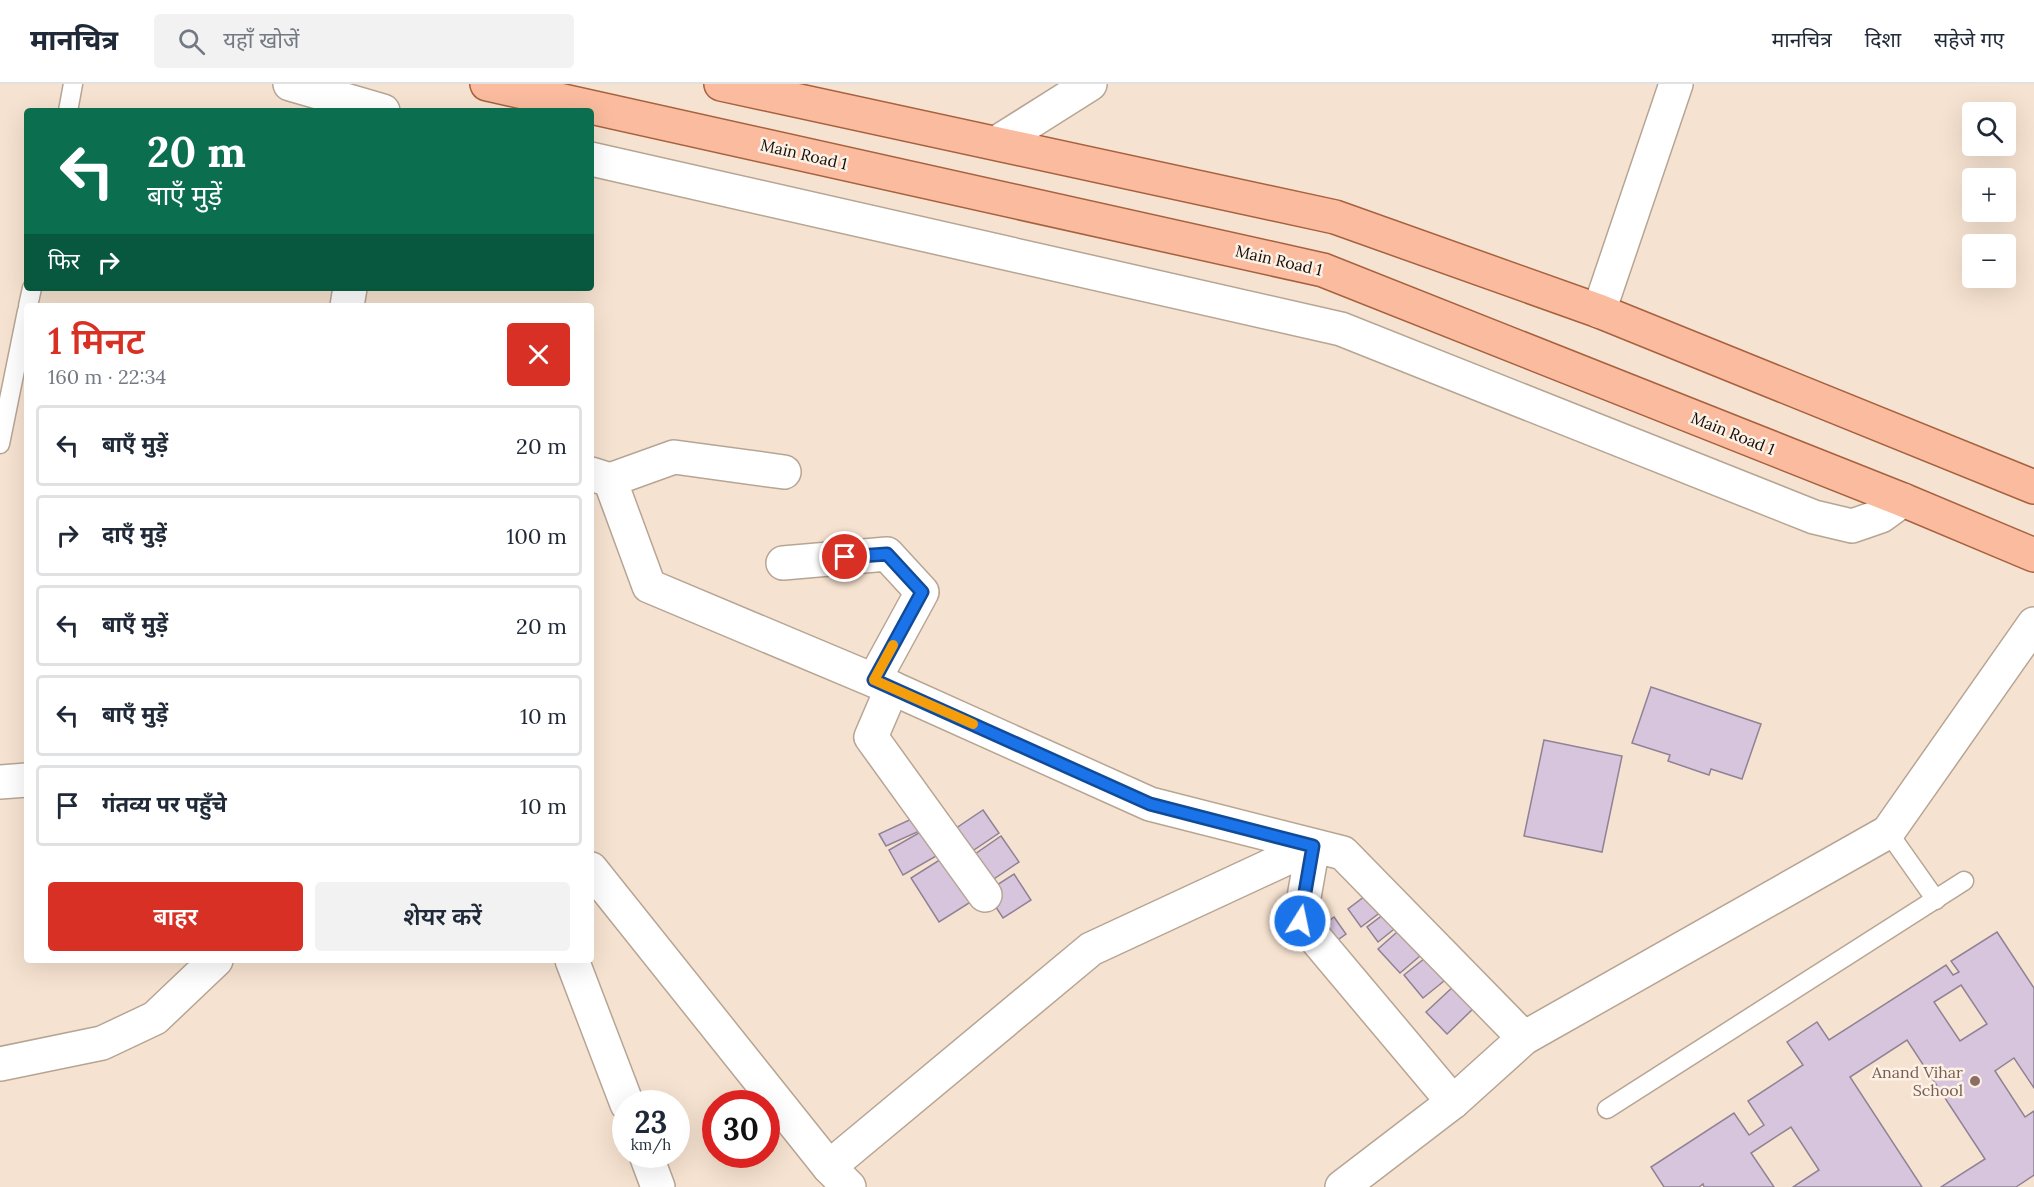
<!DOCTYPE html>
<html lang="hi">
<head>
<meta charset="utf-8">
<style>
  :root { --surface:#fff; --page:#f2f2f3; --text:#1f2937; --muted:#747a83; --line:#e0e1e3; --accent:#d93025 }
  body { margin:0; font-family:Lora,"Noto Sans Devanagari",serif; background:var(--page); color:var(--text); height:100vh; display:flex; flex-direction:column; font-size:22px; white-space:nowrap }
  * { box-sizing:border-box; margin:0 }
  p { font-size:20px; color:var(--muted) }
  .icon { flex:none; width:33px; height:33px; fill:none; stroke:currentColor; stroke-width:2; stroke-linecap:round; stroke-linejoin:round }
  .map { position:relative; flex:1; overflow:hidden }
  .sheet { position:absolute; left:24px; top:219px; width:570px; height:660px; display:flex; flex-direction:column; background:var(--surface); border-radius:6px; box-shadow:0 6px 24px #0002 }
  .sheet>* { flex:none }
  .guide { position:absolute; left:24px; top:24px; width:570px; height:183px; border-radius:6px; box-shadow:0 6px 24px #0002; background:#0b6e4f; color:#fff; overflow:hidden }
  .controls { position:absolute; left:1962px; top:18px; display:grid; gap:12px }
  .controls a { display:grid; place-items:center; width:54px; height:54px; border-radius:6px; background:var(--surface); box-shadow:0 6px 24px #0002; font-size:30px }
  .speed { position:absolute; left:612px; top:1006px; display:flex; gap:12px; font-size:30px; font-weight:700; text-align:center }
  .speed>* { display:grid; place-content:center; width:78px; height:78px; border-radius:50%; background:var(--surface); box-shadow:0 6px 24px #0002; line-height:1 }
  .speed small { font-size:15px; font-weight:400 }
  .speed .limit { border:9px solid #d22; background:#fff; color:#111 }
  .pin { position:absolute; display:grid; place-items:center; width:51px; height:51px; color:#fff; margin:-26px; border:3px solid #fff; border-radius:50%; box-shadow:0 2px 6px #0007 }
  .me { position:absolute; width:66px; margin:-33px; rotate:10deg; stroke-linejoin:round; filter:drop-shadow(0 0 4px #0008) }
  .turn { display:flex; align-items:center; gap:21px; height:126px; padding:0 24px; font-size:27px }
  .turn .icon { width:78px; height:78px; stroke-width:2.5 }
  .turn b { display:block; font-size:42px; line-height:51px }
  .then { display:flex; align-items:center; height:57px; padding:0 24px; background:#0003; gap:12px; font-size:22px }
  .round { display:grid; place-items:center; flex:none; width:63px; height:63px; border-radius:6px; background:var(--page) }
  .overview { display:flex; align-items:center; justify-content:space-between; height:102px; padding:0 24px }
  h1 { font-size:36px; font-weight:600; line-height:45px; color:var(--accent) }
  .action { display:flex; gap:12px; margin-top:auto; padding:12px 24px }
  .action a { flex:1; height:69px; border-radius:6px; background:var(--accent); color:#fff; font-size:24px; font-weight:600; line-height:69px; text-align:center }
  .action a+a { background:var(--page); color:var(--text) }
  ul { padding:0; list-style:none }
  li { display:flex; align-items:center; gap:18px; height:81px; margin:0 12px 9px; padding:0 12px; border:3px solid var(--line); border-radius:6px }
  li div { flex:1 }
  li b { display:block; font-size:22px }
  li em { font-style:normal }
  header { display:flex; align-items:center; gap:36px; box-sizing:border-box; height:84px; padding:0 30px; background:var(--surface); border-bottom:2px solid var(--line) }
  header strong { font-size:28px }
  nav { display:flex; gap:33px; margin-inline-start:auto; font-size:21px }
  .search { width:420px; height:54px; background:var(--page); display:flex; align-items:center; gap:15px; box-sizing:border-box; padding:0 21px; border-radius:6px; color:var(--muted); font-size:22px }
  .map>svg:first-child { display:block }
  .building { fill:#d7c4dd; stroke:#908295; stroke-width:1.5; fill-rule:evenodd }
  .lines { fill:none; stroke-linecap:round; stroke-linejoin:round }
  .service-casing { stroke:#b7a594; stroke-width:21 }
  .minor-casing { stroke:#b7a594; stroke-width:36 }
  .tertiary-casing { stroke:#b7a594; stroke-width:36 }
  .primary-casing { stroke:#a7613f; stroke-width:36 }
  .service { stroke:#fff; stroke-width:18 }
  .minor { stroke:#fff; stroke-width:33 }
  .tertiary { stroke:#fff; stroke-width:33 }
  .primary { stroke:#fabb9e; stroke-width:33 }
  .route-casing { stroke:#114b97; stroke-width:15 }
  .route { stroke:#1a73e8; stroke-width:10 }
  .slow { stroke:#f59e0b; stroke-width:10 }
  .education-dot { fill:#8d6e63; stroke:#fdf1e6; stroke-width:2 }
  .labels { text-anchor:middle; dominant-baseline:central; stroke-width:5; stroke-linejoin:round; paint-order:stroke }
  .street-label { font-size:16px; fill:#130d07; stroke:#fdf1e6 }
  .education-label { font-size:16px; fill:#785e54; stroke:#fdf1e6; text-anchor:end }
</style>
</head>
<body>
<header>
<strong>मानचित्र</strong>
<div class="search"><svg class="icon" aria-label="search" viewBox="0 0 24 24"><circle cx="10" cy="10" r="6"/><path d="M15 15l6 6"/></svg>यहाँ खोजें</div>
<nav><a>मानचित्र</a><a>दिशा</a><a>सहेजे गए</a></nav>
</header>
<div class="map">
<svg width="2034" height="1103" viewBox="0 0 2034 1103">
  <rect width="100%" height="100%" fill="#f6e2d0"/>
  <g class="building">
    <polygon points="1651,603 1761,640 1742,695 1711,685 1709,691 1668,677 1670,671 1632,659"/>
    <polygon points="1544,656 1622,672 1602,768 1524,752"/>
    <polygon points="983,726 999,749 962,774 946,751"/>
    <polygon points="918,732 924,745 886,762 879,750"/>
    <polygon points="931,742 945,767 903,791 889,766"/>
    <polygon points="1001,752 1019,778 982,803 965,777"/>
    <polygon points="949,770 977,814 939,838 911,794"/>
    <polygon points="1014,790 1031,816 1003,834 986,808"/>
    <polygon points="1373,806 1386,824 1361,843 1348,825"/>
    <polygon points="1392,824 1403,838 1378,858 1367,843"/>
    <polygon points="1334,833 1346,850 1325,865 1313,849"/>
    <polygon points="1405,841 1427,866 1400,889 1378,865"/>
    <path d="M1997,848L2034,904V1004L2014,974L1995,987L2025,1033L2034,1027V1091L2016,1103H1941L1985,1075L1907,956L1850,993L1922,1103H1793L1819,1086L1791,1043L1751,1069L1774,1103H1704L1703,1100L1699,1103H1664L1651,1083L1734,1029L1749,1051L1764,1041L1748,1017L1803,981L1787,958L1817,938L1829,956L1946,881L1953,891L1959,888L1951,877ZM1961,901L1987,940L1960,957L1934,918Z"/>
    <polygon points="1430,870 1449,893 1423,914 1404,891"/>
    <polygon points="1455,901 1476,922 1447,950 1426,928"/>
  </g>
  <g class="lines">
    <defs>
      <g id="service">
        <polyline points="68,27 73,0"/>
        <polyline points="28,222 32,204"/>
        <polyline points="0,360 27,227"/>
        <polyline points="1888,748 1936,816"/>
        <polyline points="1607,1025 1964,797"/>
      </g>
      <g id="minor">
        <polyline points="290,0 383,27"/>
        <polyline points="591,75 1341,245 1814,433 1852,442 1881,432 1903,416"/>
        <polyline points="347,222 350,204"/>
        <polyline points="1599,227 1676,0"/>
        <polyline points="591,390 610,396 649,502 892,604 1150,720 1343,769 1524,954"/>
        <polyline points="610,396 674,373 784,388"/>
        <polyline points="783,479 887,470 922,508 874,596"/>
        <polyline points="892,604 871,653 985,811"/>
        <polyline points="0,698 27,696"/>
        <polyline points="591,785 829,1083 849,1103"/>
        <polyline points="572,876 627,1020"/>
        <polyline points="0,980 102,959 155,934 216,876"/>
        <polyline points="646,1071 658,1103"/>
        <polyline points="829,1083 1091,865 1313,762 1300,836 1453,1018"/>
        <polyline points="1342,1103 1453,1018 1524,954 1888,748 2034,540"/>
      </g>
      <polyline id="tertiary" points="998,58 1090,0"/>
      <g id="primary">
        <polyline points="487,0 1323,186 1903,416 2034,471"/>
        <polyline points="721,0 1335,133 1599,227 2034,403"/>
      </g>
    </defs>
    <use href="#service" class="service-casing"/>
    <use href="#minor" class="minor-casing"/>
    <use href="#tertiary" class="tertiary-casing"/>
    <use href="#primary" class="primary-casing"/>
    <use href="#service" class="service"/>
    <use href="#minor" class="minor"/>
    <use href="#tertiary" class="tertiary"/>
    <use href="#primary" class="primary"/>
  </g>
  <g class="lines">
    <defs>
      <polyline id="route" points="845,473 887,470 922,508 874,596 1150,720 1313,762 1300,837"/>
    </defs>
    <use href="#route" class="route-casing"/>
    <use href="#route" class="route"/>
    <polyline class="slow" points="893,561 874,596 973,640"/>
  </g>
  <circle class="education-dot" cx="1975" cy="997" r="6"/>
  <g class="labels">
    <g class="street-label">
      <text transform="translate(804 70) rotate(13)">Main Road 1</text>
      <text transform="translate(1279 176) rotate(13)">Main Road 1</text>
      <text transform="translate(1733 349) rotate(22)">Main Road 1</text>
    </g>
    <g class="education-label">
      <text x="1963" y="988">Anand Vihar<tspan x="1963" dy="18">School</tspan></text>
    </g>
  </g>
</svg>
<div class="controls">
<a><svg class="icon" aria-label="search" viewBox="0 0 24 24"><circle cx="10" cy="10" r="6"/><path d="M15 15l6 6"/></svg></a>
<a>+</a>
<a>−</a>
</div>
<div class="speed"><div>23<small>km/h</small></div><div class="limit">30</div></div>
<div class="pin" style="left:845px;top:473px;background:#d93025"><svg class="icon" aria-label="arrive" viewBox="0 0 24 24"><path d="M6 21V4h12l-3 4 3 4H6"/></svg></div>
<svg class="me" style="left:1300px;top:837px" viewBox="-20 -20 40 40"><circle r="17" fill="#1a73e8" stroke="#fff" stroke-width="3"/><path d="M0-11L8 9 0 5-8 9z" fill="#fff"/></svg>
<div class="guide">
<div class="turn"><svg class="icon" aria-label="left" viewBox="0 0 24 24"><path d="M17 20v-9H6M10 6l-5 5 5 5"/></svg><div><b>20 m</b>बाएँ मुड़ें</div></div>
<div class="then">फिर<svg class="icon" aria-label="right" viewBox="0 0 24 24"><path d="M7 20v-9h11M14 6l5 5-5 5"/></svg></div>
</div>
<section class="sheet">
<div class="overview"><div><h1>1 मिनट</h1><p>160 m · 22:34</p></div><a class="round" style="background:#d93025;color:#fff"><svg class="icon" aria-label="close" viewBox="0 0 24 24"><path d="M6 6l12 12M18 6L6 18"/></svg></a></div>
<ul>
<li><svg class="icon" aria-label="left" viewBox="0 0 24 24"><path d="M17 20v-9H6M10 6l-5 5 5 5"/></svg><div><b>बाएँ मुड़ें</b></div><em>20 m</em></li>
<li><svg class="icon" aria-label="right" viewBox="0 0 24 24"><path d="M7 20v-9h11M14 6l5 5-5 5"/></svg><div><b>दाएँ मुड़ें</b></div><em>100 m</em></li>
<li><svg class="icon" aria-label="left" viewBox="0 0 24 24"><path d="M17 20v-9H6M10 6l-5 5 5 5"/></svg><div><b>बाएँ मुड़ें</b></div><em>20 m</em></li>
<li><svg class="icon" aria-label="left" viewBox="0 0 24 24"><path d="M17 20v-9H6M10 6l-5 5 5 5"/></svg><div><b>बाएँ मुड़ें</b></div><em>10 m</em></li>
<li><svg class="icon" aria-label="arrive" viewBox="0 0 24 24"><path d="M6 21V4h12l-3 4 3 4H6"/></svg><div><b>गंतव्य पर पहुँचे</b></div><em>10 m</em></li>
</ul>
<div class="action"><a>बाहर</a><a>शेयर करें</a></div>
</section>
</div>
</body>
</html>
